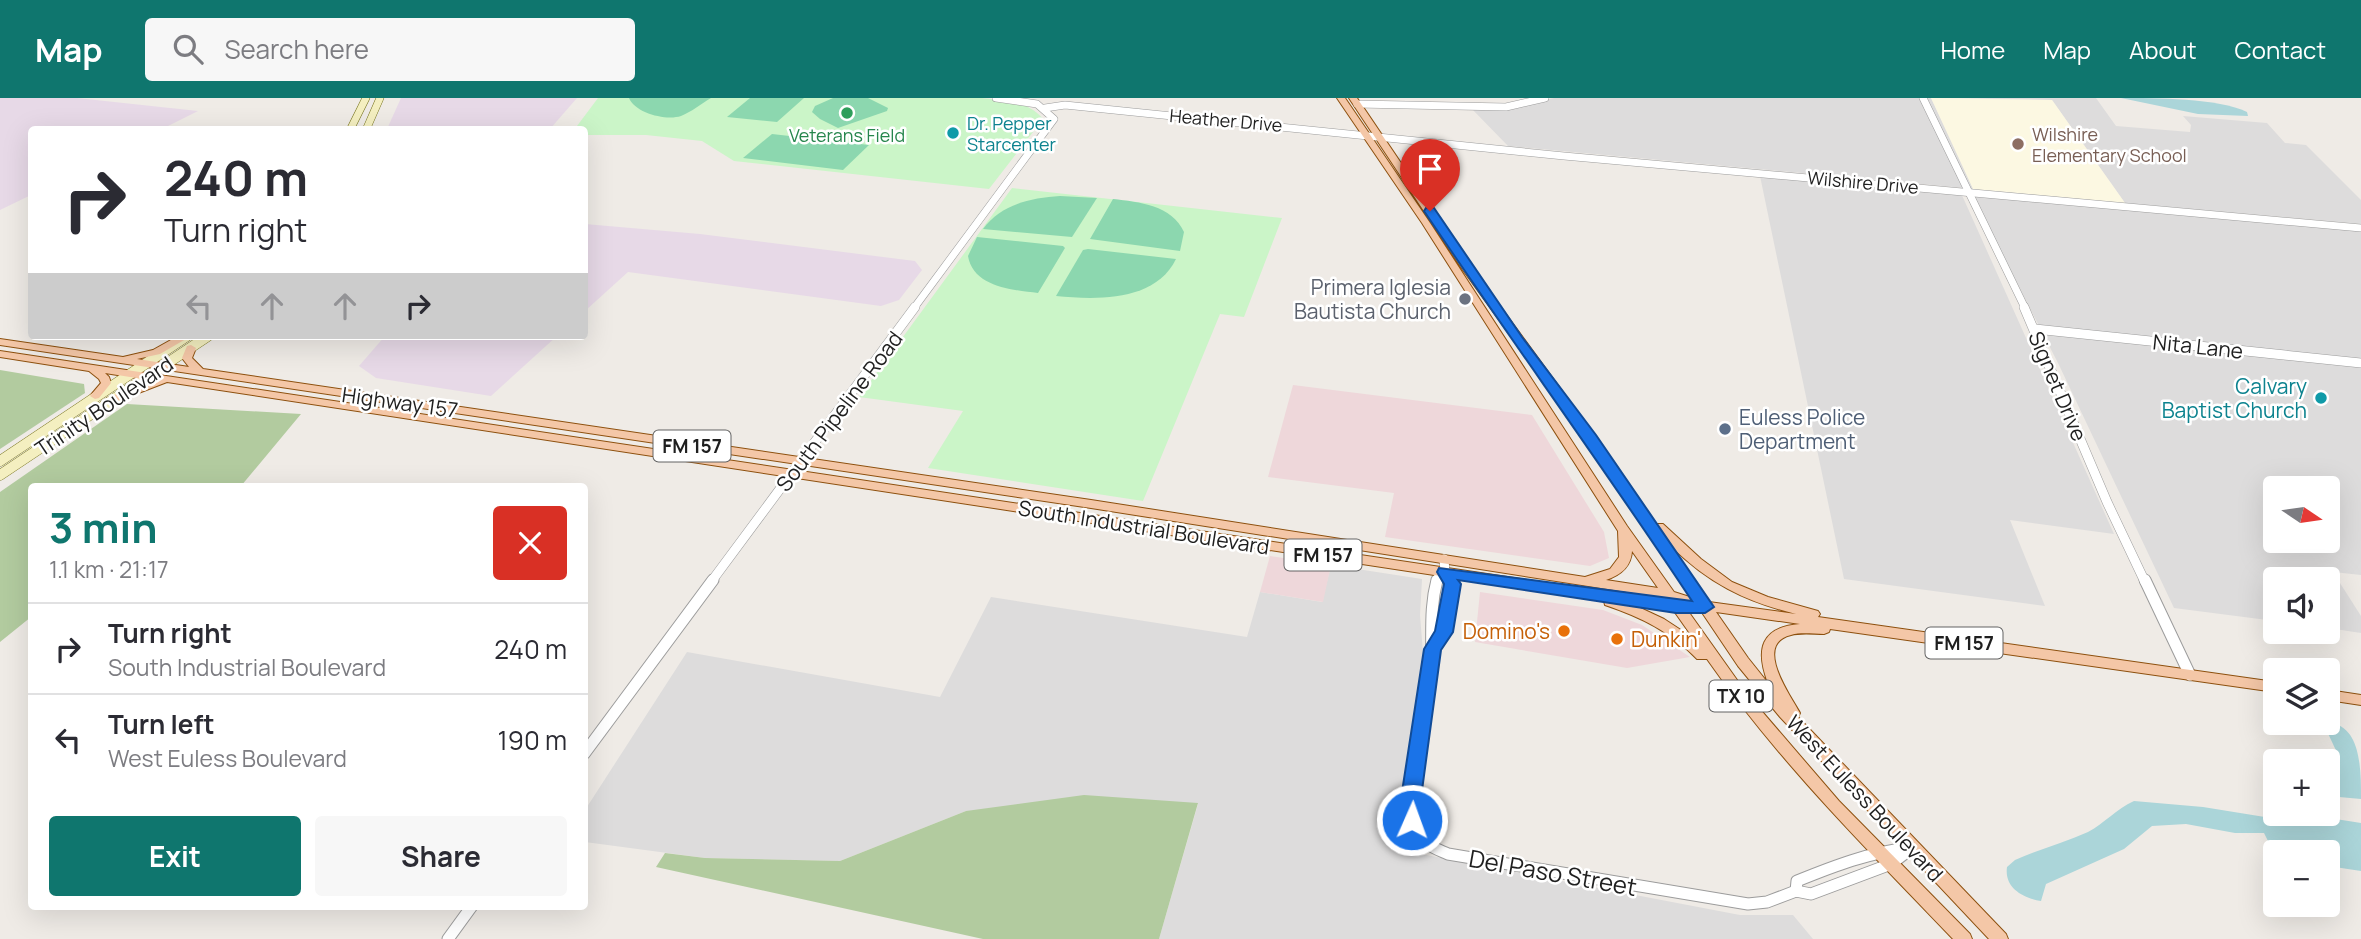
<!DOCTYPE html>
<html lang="en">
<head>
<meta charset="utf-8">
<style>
  :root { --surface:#fff; --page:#f7f7f7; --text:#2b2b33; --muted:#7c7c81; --line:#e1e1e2; --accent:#0f766e }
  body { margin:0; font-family:Manrope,sans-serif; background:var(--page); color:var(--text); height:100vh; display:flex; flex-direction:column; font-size:26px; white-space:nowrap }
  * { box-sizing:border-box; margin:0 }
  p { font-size:23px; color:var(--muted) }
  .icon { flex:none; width:38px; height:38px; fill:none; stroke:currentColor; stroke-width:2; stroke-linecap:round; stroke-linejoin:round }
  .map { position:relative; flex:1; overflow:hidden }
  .drawer { position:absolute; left:28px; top:385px; width:560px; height:427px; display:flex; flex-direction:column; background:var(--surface); border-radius:7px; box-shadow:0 7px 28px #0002 }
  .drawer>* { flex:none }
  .guide { position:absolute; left:28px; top:28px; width:560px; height:214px; border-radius:7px; box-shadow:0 7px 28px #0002; background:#fff; color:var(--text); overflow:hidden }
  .needle { width:46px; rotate:103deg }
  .fabs { position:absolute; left:2263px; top:378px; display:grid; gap:14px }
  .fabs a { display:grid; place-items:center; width:77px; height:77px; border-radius:7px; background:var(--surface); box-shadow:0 7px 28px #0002; font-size:35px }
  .pin { position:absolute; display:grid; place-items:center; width:60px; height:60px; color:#fff; margin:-72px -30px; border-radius:50% 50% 50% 0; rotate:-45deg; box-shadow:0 0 7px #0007 }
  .pin .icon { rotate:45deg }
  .me { position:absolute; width:77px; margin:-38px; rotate:2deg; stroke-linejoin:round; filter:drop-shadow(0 0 5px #0008) }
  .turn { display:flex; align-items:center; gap:24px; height:147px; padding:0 21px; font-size:32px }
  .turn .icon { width:91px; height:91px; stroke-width:2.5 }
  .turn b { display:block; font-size:49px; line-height:60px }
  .lanes { display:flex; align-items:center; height:66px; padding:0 21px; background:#0003; justify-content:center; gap:35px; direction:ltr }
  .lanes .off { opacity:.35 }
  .round { display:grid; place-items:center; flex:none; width:74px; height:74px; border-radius:7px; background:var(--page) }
  .headline { display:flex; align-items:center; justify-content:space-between; height:119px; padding:0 21px }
  h1 { font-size:42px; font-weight:700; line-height:52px; color:var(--accent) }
  .button { display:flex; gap:14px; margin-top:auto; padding:14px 21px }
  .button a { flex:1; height:80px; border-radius:7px; background:var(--accent); color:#fff; font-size:28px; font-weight:700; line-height:80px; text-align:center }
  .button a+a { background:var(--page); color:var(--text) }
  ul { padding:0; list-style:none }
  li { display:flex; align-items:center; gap:21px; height:91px; padding:0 21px; border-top:2px solid var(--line) }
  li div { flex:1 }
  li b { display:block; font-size:26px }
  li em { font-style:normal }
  header { display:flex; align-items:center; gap:42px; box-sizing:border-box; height:98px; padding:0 35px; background:var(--accent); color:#fff }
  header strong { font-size:33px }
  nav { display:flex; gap:38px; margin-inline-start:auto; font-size:24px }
  .search { width:490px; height:63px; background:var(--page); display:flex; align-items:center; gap:18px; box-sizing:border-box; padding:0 24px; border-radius:7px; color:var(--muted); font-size:26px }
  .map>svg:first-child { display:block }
  .residential { fill:#dddcdc; fill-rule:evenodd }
  .commercial { fill:#eed7da }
  .industrial { fill:#e7d9e7 }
  .education { fill:#fcf8e2 }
  .forest { fill:#b2cb9f }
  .park { fill:#cbf5c8 }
  .pitch { fill:#8cd7af }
  .water { fill:#abd5d9 }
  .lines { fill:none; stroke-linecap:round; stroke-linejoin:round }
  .tertiary-far2-casing { stroke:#9c9c9c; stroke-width:8 }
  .tertiary-far1-casing { stroke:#9c9c9c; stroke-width:10 }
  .tertiary-casing { stroke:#9c9c9c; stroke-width:13 }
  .secondary-far1-casing { stroke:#6d6a0f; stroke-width:8 }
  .secondary-casing { stroke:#6d6a0f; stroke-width:11 }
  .primary-casing { stroke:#8d500e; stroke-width:2 }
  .tertiary-far2 { stroke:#fff; stroke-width:7 }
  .tertiary-far1 { stroke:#fff; stroke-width:9 }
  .tertiary { stroke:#fff; stroke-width:11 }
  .secondary-far1 { stroke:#f4efc0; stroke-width:7 }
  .secondary { stroke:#f4efc0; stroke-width:10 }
  .primary { fill:#f4c7a7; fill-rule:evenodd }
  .route { fill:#1a73e8; stroke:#114b97; stroke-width:2 }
  .leisure-dot { fill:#2e9e5b; stroke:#fff; stroke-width:2.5 }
  .culture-dot { fill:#0f9aa8; stroke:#fff; stroke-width:2.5 }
  .education-dot { fill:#8d6e63; stroke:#fff; stroke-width:2.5 }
  .worship-dot { fill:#6b7280; stroke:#fff; stroke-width:2.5 }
  .service-dot { fill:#5c6f8a; stroke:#fff; stroke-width:2.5 }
  .food-dot { fill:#e8710a; stroke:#fff; stroke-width:2.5 }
  .labels { text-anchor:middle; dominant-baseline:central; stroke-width:5; stroke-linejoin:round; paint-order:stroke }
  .far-street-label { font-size:18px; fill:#1f1f1f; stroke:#fff }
  .far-culture-label { font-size:18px; fill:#0d838f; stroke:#fff; text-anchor:start }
  .far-education-label { font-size:18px; fill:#785e54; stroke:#fff; text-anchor:start }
  .far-leisure-label { font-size:18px; fill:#27864d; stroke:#fff }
  .shield { fill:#fff; stroke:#626262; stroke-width:2 }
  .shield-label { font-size:19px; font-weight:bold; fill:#1f1f1f }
  .worship-label { font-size:21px; fill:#5b616d; stroke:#fff; text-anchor:end }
  .street-label { font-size:21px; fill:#1f1f1f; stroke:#fff }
  .culture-label { font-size:21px; fill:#0d838f; stroke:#fff; text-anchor:end }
  .service-label { font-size:21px; fill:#4e5e75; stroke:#fff; text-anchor:start }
  .food-label { font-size:21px; fill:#c56008; stroke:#fff; text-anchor:end }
  .near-street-label { font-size:24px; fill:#1f1f1f; stroke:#fff }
</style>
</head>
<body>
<header>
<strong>Map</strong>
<div class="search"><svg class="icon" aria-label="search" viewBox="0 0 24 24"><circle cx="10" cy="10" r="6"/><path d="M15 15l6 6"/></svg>Search here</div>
<nav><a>Home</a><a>Map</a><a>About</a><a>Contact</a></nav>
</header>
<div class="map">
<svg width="2361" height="841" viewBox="0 0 2361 841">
  <rect width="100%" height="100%" fill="#efebe6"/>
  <g class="residential">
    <polygon points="1554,0 1931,0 1975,91 1508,48 1471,10 1514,10"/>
    <polygon points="1958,0 2096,0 2116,28 2190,34 2191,27 2183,18 2267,25 2285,45 2306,47 2361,102 2361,126 2125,105 2052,2"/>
    <polygon points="1760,78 1961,95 2114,436 2010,422 2045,508 1844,481"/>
    <path d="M1975,97L2361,132V477L2333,474L2361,518V535L2328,530V481H2275V523L2174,510L2059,267L1973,99ZM2275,390H2328V443H2275Z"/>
    <polygon points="1331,467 1422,481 1420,517 1423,555 1395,751 1740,817 1793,817 1813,841 1159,841 1198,706 966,713 840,763 705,760 585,744 585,712 687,554 940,599 991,499 1247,539 1260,494 1322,504"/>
  </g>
  <g class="commercial">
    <polygon points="1293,287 1532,317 1604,434 1609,460 1590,468 1385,439 1394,395 1268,379"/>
    <polygon points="1270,458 1331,467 1323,504 1260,494"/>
    <polygon points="1480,494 1603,512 1642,527 1690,559 1627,570 1475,544"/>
  </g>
  <g class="industrial">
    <polygon points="0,0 77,0 198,13 162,31 32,32 31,97 0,112"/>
    <polygon points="401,0 577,0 550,31 387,31"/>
    <polygon points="585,126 700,136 915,163 922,172 899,202 881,208 628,174 585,213"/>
    <polygon points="385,238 557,238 491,298 376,280 359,268"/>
  </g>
  <polygon class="education" points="1931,0 2052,2 2125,105 1973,91"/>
  <g class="forest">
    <polygon points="0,272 84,286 85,295 0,351"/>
    <polygon points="127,306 301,316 241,388 32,388 31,519 0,544 0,394"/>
    <polygon points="1084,697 1198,705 1159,841 983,841 656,769 665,755 705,760 840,763 966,713"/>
  </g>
  <g class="park">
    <path d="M598,0H982C1004,3 1028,2 1043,21L989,91L734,63L702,43L646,37H585L584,32H574Z"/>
    <polygon points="1012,90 1282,120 1244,219 1220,216 1143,403 928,370 963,313 859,299"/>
  </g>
  <g class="pitch">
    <path d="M629,0H711C701,6 691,14 681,18C666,23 635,15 629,0Z"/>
    <polygon points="750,0 804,0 777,24 727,19"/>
    <polygon points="833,0 868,0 888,10 887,13 838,30 820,21 812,14 815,8"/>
    <polygon points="772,36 869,47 843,72 743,60"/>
    <path d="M1060,98L1097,100L1072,139L983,131C1001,106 1031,100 1060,98Z"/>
    <path d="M1113,101C1139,104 1172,107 1184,134L1180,153L1090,141Z"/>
    <path d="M977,139L1063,148L1065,150L1038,195C1013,192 973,189 968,158Z"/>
    <path d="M1088,151L1176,161C1155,204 1096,202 1056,198L1083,152Z"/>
  </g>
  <g class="water">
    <path d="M2121,0C2154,0 2219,0 2247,14L2248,18L2198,16Z"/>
    <path d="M2332,625C2361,631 2361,671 2361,701L2339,699L2328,689V680L2340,661L2325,629Z"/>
    <path d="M2134,703L2203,709L2315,727L2323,719L2361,725V773L2328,768V754H2275V757L2264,735H2235L2186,726L2152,728L2124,751L2046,786L2041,803C2023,800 2004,790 2007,769L2015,762C2039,751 2064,745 2088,734C2105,725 2116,711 2134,703Z"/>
  </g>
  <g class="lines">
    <defs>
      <g id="tertiary-far2">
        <polyline points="1923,0 2025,210"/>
        <polyline points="1357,6 1506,9 1545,0"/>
        <polyline points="1045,10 1065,7 1564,58 2361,130"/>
        <polyline points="914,210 1054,21 1037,6 996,0"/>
      </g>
      <g id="tertiary-far1">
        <polyline points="2024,209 2107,404 2145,484"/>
        <polyline points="2035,231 2361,265"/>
        <polyline points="1444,461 1445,474 1452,484"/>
        <polyline points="711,484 915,209"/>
        <polyline points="1436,484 1445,474"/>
      </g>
      <g id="tertiary">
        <path d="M1437,482C1429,512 1433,538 1431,567C1428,612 1399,697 1418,736C1424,747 1437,751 1448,756L1748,806L1767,804L1796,793L1811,796L1891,766L1912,750"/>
        <polyline points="2145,482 2190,577"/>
        <polyline points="1432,551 1444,534 1453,486 1450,482"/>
        <polyline points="584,656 713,482"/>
        <path d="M1796,793L1797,783C1834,768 1870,754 1910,750"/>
        <polyline points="448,841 472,808"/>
      </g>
      <g id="secondary-far1">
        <polyline points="350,32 366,0"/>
        <polyline points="366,32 380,0"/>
      </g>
      <g id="secondary">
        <polyline points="0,363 187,238"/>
        <polyline points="0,377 208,238"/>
      </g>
      <g id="primary">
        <path d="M1337,0H1345L1430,125L1627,428L1674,494L1693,500L1586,342L1463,172L1349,0H1357L1472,170L1595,338L1656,426H1663L1701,461L1732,484L1768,499L1818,513L1820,516L1818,519L2275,584V594L1830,531L1829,534L1824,536C1813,536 1801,534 1791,537C1753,546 1790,597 1800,615L1798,619L2006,836L2008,841H1989L1780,619L1738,568L1701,513H1688L1747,596L1839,703L1970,836L1972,841H1953C1867,751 1778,663 1707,561H1697C1671,534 1641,519 1605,507L1604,503L167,284L110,306L105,303L106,301L132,289L155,283L105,275L109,279L111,285L99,300L95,301L90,298L101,285L99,281L89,273L0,259V253L1667,503L1665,500L1091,410L0,247V241L123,259L153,252L178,238H191L160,256L137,261L189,269L182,260L187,248L191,247L196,250L192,260L203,271L1091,402L1585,479L1610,471L1619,459L1618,433L1422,125ZM1670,447C1708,485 1744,503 1796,516L1709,504ZM1632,453L1658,490L1606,482C1621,477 1631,469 1632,453ZM1634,507L1674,513L1693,540L1664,521ZM1716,514L1800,526C1761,529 1755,551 1768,585L1748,560Z"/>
        <polygon points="2328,592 2361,597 2361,607 2328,602"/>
      </g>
    </defs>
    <use href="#tertiary-far2" class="tertiary-far2-casing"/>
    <use href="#tertiary-far1" class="tertiary-far1-casing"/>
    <use href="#tertiary" class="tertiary-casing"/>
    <use href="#secondary-far1" class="secondary-far1-casing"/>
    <use href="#secondary" class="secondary-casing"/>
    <use href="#primary" class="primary-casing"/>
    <use href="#tertiary-far2" class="tertiary-far2"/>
    <use href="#tertiary-far1" class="tertiary-far1"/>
    <use href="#tertiary" class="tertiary"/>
    <use href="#secondary-far1" class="secondary-far1"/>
    <use href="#secondary" class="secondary"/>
    <use href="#primary" class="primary"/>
  </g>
  <path class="route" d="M1426,110H1434L1522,239L1596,337L1714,509L1705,515H1676L1458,482L1461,486L1453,534L1441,552L1420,707L1422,722L1419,728H1405L1400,707L1424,551L1435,533L1444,486L1437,474L1439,470L1692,503C1605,371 1512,244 1424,113Z"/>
  <circle class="leisure-dot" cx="847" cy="15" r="7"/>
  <g class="culture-dot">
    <circle cx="953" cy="35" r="7"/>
    <circle cx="2321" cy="300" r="7"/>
  </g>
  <circle class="education-dot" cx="2018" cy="46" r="7"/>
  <circle class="worship-dot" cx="1465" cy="201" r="7"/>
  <circle class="service-dot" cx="1725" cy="331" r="7"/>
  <g class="food-dot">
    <circle cx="1564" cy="533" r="7"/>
    <circle cx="1617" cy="541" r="7"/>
  </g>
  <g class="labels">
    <g class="far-street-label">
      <text transform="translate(1226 22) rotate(5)">Heather Drive</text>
      <text transform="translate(1863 84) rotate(5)">Wilshire Drive</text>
    </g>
    <g class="far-culture-label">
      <text x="967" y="25">Dr. Pepper<tspan x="967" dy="21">Starcenter</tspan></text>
    </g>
    <g class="far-education-label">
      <text x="2032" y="36">Wilshire<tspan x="2032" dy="21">Elementary School</tspan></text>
    </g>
    <g class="far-leisure-label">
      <text x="847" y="37">Veterans Field</text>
    </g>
    <g class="shield">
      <rect x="653.5" y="332.5" width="77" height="31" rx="5"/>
      <rect x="1284.5" y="441.5" width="77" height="31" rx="5"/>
      <rect x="1925.5" y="529.5" width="77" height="31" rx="5"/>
      <rect x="1709.5" y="582.5" width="63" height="31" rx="5"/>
    </g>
    <g class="shield-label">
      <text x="692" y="348">FM 157</text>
      <text x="1323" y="457">FM 157</text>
      <text x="1964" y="545">FM 157</text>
      <text x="1741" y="598">TX 10</text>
    </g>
    <g class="worship-label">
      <text x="1451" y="189">Primera Iglesia<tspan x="1451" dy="24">Bautista Church</tspan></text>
    </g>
    <g class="street-label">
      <text transform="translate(2198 248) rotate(6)">Nita Lane</text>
      <text transform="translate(2058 288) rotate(67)">Signet Drive</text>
      <text transform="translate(400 304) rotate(8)">Highway 157</text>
      <text transform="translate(104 308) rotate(-34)">Trinity Boulevard</text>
      <text transform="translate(839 313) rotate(-53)">South Pipeline Road</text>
      <text transform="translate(1144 429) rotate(9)">South Industrial Boulevard</text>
      <text transform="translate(1865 700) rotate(47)">West Euless Boulevard</text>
    </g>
    <g class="culture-label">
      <text x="2307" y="288">Calvary<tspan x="2307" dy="24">Baptist Church</tspan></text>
    </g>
    <g class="service-label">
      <text x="1739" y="319">Euless Police<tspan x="1739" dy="24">Department</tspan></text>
    </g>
    <g class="food-label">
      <text x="1550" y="533">Domino's</text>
      <text x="1631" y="541" text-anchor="start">Dunkin'</text>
    </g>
    <g class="near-street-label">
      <text transform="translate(1553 774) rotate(10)">Del Paso Street</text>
    </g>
  </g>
</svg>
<div class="fabs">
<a><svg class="needle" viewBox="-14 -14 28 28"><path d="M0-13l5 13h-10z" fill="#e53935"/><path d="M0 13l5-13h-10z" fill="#7c7c81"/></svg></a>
<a><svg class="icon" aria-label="sound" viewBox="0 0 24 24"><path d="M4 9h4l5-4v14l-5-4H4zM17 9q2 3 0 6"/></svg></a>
<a><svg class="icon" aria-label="layers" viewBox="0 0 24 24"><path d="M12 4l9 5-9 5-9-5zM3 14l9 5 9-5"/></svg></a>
<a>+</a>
<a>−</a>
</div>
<div class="pin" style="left:1430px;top:113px;background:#d93025"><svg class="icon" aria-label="arrive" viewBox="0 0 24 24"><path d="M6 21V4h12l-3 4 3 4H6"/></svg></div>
<svg class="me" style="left:1412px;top:722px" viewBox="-20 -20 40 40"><circle r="17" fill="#1a73e8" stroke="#fff" stroke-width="3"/><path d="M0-11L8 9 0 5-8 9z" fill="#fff"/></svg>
<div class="guide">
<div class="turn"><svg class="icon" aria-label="right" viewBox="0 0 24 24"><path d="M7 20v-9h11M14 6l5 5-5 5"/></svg><div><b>240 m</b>Turn right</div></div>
<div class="lanes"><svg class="icon off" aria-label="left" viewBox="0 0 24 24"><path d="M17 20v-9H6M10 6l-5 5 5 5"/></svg><svg class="icon off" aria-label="ahead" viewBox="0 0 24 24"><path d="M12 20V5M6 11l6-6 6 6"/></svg><svg class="icon off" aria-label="ahead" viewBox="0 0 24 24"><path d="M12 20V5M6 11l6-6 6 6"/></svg><svg class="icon" aria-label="right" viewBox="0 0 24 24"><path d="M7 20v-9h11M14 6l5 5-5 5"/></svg></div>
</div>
<section class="drawer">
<div class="headline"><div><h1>3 min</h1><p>1.1 km · 21:17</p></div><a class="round" style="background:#d93025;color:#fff"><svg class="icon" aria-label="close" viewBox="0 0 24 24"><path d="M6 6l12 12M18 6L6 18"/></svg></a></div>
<ul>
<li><svg class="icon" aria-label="right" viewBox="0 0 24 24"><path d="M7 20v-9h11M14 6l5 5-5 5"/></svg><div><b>Turn right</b><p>South Industrial Boulevard</p></div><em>240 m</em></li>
<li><svg class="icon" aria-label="left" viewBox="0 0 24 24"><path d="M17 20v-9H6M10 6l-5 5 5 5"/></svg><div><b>Turn left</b><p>West Euless Boulevard</p></div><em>190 m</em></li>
</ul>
<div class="button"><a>Exit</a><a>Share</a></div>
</section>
</div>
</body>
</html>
